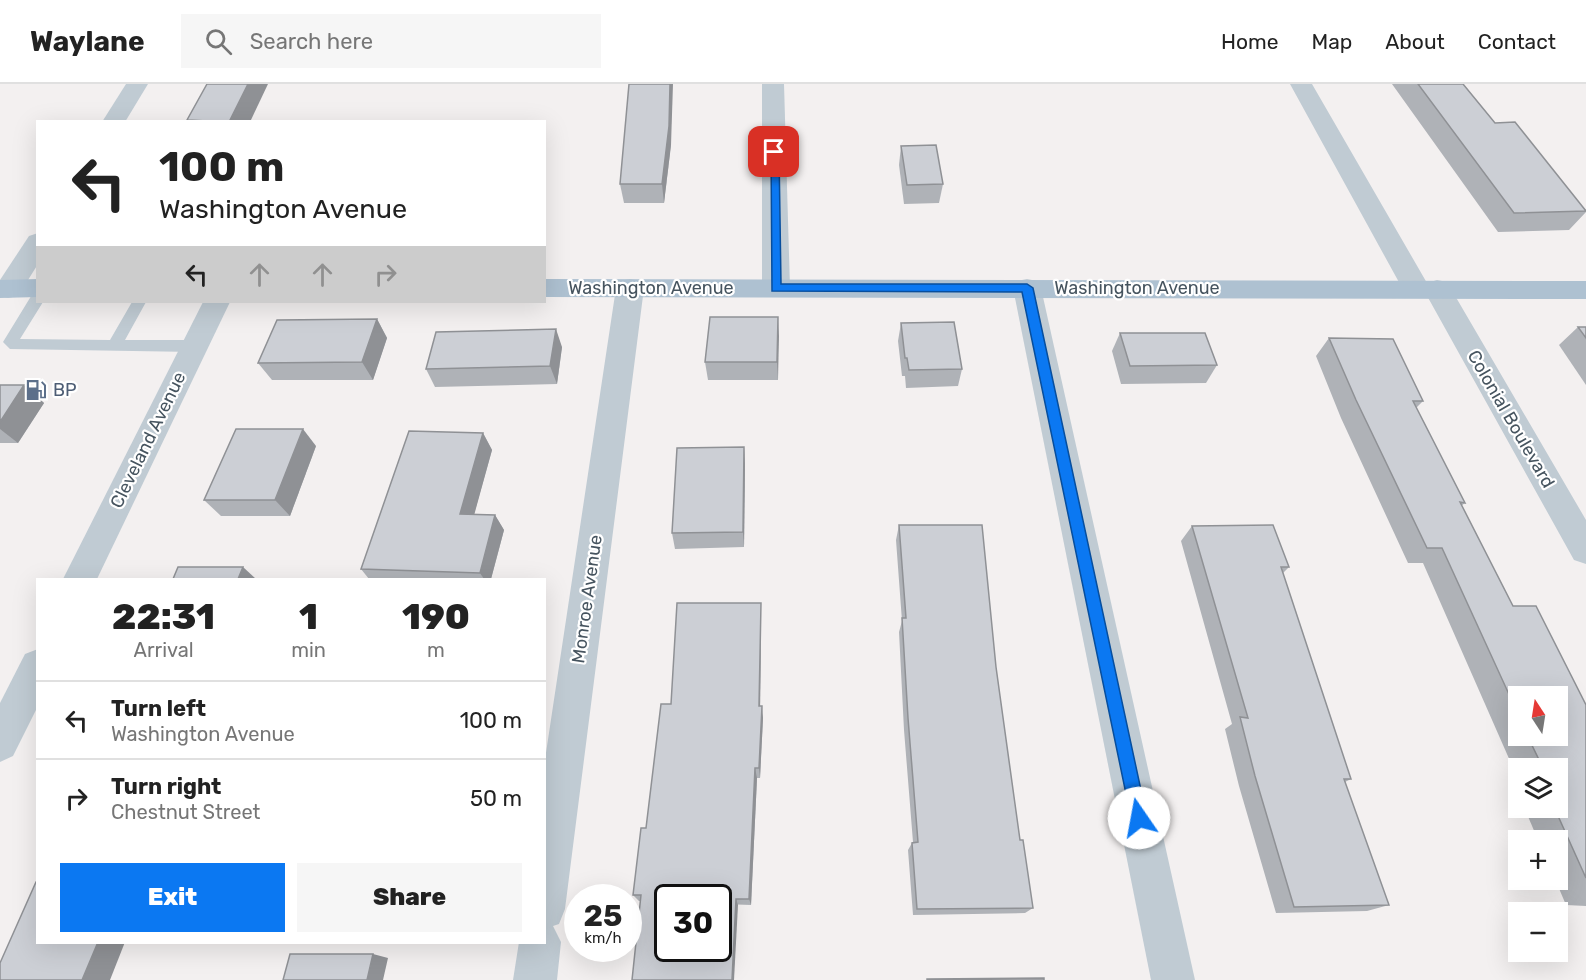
<!DOCTYPE html>
<html lang="en">
<head>
<meta charset="utf-8">
<style>
  :root { --surface:#fff; --page:#f6f6f6; --text:#222; --muted:#767676; --line:#e0e0e0; --accent:#0b78f2 }
  body { margin:0; font-family:Rubik,sans-serif; background:var(--page); color:var(--text); height:100vh; display:flex; flex-direction:column; font-size:22px; white-space:nowrap }
  * { box-sizing:border-box; margin:0 }
  p { font-size:20px; color:var(--muted) }
  .icon { flex:none; width:33px; height:33px; fill:none; stroke:currentColor; stroke-width:2; stroke-linecap:round; stroke-linejoin:round }
  .map { position:relative; flex:1; overflow:hidden }
  .panel { position:absolute; left:36px; top:494px; width:510px; height:366px; display:flex; flex-direction:column; background:var(--surface); border-radius:0px; box-shadow:0 6px 24px #0002 }
  .panel>* { flex:none }
  .banner { position:absolute; left:36px; top:36px; width:510px; height:183px; border-radius:0px; box-shadow:0 6px 24px #0002; background:#fff; color:var(--text); overflow:hidden }
  .needle { width:39px; rotate:348deg }
  .fabs { position:absolute; left:1508px; top:602px; display:grid; gap:12px }
  .fabs a { display:grid; place-items:center; width:60px; height:60px; border-radius:0px; background:var(--surface); box-shadow:0 6px 24px #0002; font-size:30px }
  .speed { position:absolute; left:564px; top:800px; display:flex; gap:12px; font-size:30px; font-weight:700; text-align:center }
  .speed>* { display:grid; place-content:center; width:78px; height:78px; border-radius:50%; background:var(--surface); box-shadow:0 6px 24px #0002; line-height:1 }
  .speed small { font-size:15px; font-weight:400 }
  .speed .limit { border:3px solid #111; border-radius:9px; background:#fff; color:#111 }
  .pin { position:absolute; display:grid; place-items:center; width:51px; height:51px; color:#fff; margin:-26px; border-radius:12px; box-shadow:0 3px 9px #0006 }
  .me { position:absolute; width:66px; margin:-33px; rotate:348deg; stroke-linejoin:round; filter:drop-shadow(0 0 4px #0008) }
  .turn { display:flex; align-items:center; gap:21px; height:126px; padding:0 24px; font-size:27px }
  .turn .icon { width:78px; height:78px; stroke-width:2.5 }
  .turn b { display:block; font-size:42px; line-height:51px }
  .lanes { display:flex; align-items:center; height:57px; padding:0 24px; background:#0003; justify-content:center; gap:30px; direction:ltr }
  .lanes .off { opacity:.35 }
  .eta { display:flex; justify-content:space-evenly; align-items:center; height:102px; text-align:center }
  .eta b { font-size:36px; font-weight:800; line-height:42px }
  .cta { display:flex; gap:12px; margin-top:auto; padding:12px 24px }
  .cta a { flex:1; height:69px; border-radius:0px; background:var(--accent); color:#fff; font-size:24px; font-weight:800; line-height:69px; text-align:center }
  .cta a+a { background:var(--page); color:var(--text) }
  ul { padding:0; list-style:none }
  li { display:flex; align-items:center; gap:18px; height:78px; padding:0 24px; border-top:2px solid var(--line) }
  li div { flex:1 }
  li b { display:block; font-size:22px }
  li em { font-style:normal }
  header { display:flex; align-items:center; gap:36px; box-sizing:border-box; height:84px; padding:0 30px; background:var(--surface); border-bottom:2px solid var(--line) }
  header strong { font-size:28px }
  nav { display:flex; gap:33px; margin-inline-start:auto; font-size:21px }
  .search { width:420px; height:54px; background:var(--page); display:flex; align-items:center; gap:15px; box-sizing:border-box; padding:0 21px; border-radius:0px; color:var(--muted); font-size:22px }
  .map>svg:first-child { display:block }
  .lines { fill:none; stroke-linecap:round; stroke-linejoin:round }
  .service { fill:#c0cbd3; fill-rule:evenodd }
  .minor { fill:#c0cbd3; fill-rule:evenodd }
  .primary { fill:#aec1d1; fill-rule:evenodd }
  .wall { fill:#afb2b7; fill-rule:evenodd }
  .shaded-wall { fill:#8f9195 }
  .building { fill:#cccfd5; stroke:#8f9195; stroke-width:1.5; fill-rule:evenodd }
  .route { fill:#0b78f2; stroke:#074e9d; stroke-width:1.5 }
  .labels { text-anchor:middle; dominant-baseline:central; stroke-width:4.5; stroke-linejoin:round; paint-order:stroke }
  .street-label { font-size:18px; fill:#46545f; stroke:#fff }
  .service-label { font-size:18px; fill:#4e5e75; stroke:#fff; text-anchor:start }
</style>
</head>
<body>
<header>
<strong>Waylane</strong>
<div class="search"><svg class="icon" aria-label="search" viewBox="0 0 24 24"><circle cx="10" cy="10" r="6"/><path d="M15 15l6 6"/></svg>Search here</div>
<nav><a>Home</a><a>Map</a><a>About</a><a>Contact</a></nav>
</header>
<div class="map">
<svg width="1586" height="896" viewBox="0 0 1586 896">
  <rect width="100%" height="100%" fill="#f3f0f0"/>
  <g class="lines">
    <polygon class="service" points="38,208 38,218 43,218 20,255 110,256 132,218 146,218 125,256 194,256 202,262 194,268 10,265 3,258 33,209"/>
    <g class="minor">
      <polygon points="126,0 148,0 125,38 102,38"/>
      <polygon points="762,0 784,0 790,204 786,211 776,213 766,211 762,204"/>
      <polygon points="1290,0 1312,0 1427,199 1437,196 1447,198 1586,436 1586,480 1574,476 1426,210 1416,213 1406,211"/>
      <polygon points="38,149 38,180 18,212 8,214 0,212 0,196 29,152"/>
      <polygon points="630,195 640,197 644,204 565,825 559,840 553,842 561,858 557,896 513,896 519,858 544,858 544,682 616,204 620,197"/>
      <polygon points="1027,195 1037,197 1041,204 1195,896 1151,896 1013,204 1017,197"/>
      <polygon points="203,218 230,218 97,495 63,495"/>
      <polygon points="38,565 38,622 13,672 0,678 0,619 25,570"/>
    </g>
    <g class="primary">
      <polygon points="38,195 38,213 0,214 0,196"/>
      <polygon points="544,195 1586,197 1586,215 544,213"/>
    </g>
  </g>
  <g class="wall">
    <polygon points="1392,0 1463,0 1495,39 1586,126 1586,128 1569,146 1498,148"/>
    <polygon points="671,61 664,119 624,119 620,100"/>
    <polygon points="901,62 943,100 939,119 904,120 899,81"/>
    <polygon points="778,233 778,296 708,296 705,278"/>
    <polygon points="377,235 387,254 373,296 272,296 258,279"/>
    <polygon points="901,239 962,285 958,302 906,304 905,292 902,292 898,257"/>
    <polygon points="1578,243 1586,243 1586,301 1559,261"/>
    <polygon points="1120,249 1217,281 1206,299 1121,300 1112,267"/>
    <path d="M1329,254L1423,317L1416,324L1465,419L1461,422L1513,522L1586,621V822L1566,821L1555,795H1557V756H1538L1524,723H1557V684H1518V695L1423,479H1408L1341,334L1316,272ZM1518,612L1557,651H1518Z"/>
    <polygon points="562,263 557,300 435,303 426,285"/>
    <polygon points="0,301 24,301 44,319 18,359 0,359"/>
    <polygon points="483,349 492,366 474,430 495,431 504,446 491,495 369,495 361,485"/>
    <polygon points="316,362 290,432 221,432 204,416"/>
    <polygon points="744,363 745,380 744,463 675,465 672,449"/>
    <polygon points="899,441 996,583 1020,756 1033,824 1025,829 913,831 908,766 912,759 913,758 904,646 899,548 902,537 896,456"/>
    <polygon points="1192,442 1289,483 1283,489 1351,695 1345,698 1389,821 1367,827 1276,829 1239,702 1225,645 1232,640 1181,457"/>
    <polygon points="761,533 760,622 763,634 760,694 757,694 751,821 639,817 633,811 671,620"/>
    <polygon points="1518,697 1518,708 1514,699"/>
  </g>
  <g class="shaded-wall">
    <polygon points="248,0 268,0 250,38 229,38"/>
    <polygon points="670,0 673,0 671,61 664,119 662,100"/>
    <polygon points="778,233 779,252 778,296 777,278"/>
    <polygon points="377,235 387,254 373,296 362,278"/>
    <polygon points="556,245 562,263 557,300 550,282"/>
    <polygon points="24,301 44,319 18,359 0,345 0,338"/>
    <polygon points="303,345 316,362 290,432 275,416"/>
    <polygon points="483,349 492,366 470,446 460,430"/>
    <polygon points="744,363 745,380 744,463 743,448"/>
    <polygon points="495,431 504,446 491,495 484,495 480,489"/>
    <polygon points="243,483 256,495 238,495"/>
    <polygon points="761,519 761,533 760,634 759,622"/>
    <polygon points="762,622 763,634 760,694 759,684"/>
    <polygon points="755,684 757,694 751,821 749,815"/>
    <polygon points="736,815 738,821 734,896 732,896"/>
    <polygon points="98,858 125,858 110,896 82,896"/>
    <polygon points="373,870 388,874 383,896 367,896"/>
  </g>
  <g class="building">
    <polygon points="207,0 248,0 229,38 187,36"/>
    <polygon points="629,0 670,0 669,42 662,100 620,100"/>
    <polygon points="1418,0 1463,0 1495,39 1515,38 1586,127 1514,129"/>
    <polygon points="936,61 943,100 907,101 901,62"/>
    <polygon points="710,233 778,233 777,278 705,278"/>
    <polygon points="377,235 362,278 258,279 277,236"/>
    <polygon points="954,238 962,285 909,286 907,274 905,274 901,239"/>
    <polygon points="1578,243 1586,243 1586,254"/>
    <polygon points="556,245 550,282 426,285 436,248"/>
    <polygon points="1120,249 1205,249 1217,281 1130,282"/>
    <polygon points="1329,254 1393,255 1423,317 1413,317 1465,419 1460,418 1513,522 1536,522 1586,621 1586,794 1554,723 1557,723 1557,684 1543,684 1527,651 1557,651 1557,612 1518,612 1518,630 1442,464 1427,464 1356,316"/>
    <polygon points="0,301 24,301 0,338"/>
    <polygon points="236,345 303,345 275,416 204,416"/>
    <polygon points="409,347 483,349 460,430 495,431 480,489 361,485"/>
    <polygon points="744,363 743,448 672,449 677,364"/>
    <polygon points="899,441 982,441 996,583 1020,756 1023,756 1033,824 917,825 912,759 918,758 908,634 902,534 906,534"/>
    <polygon points="1273,441 1289,483 1281,483 1351,695 1344,695 1389,821 1294,823 1255,692 1240,633 1248,634 1192,442"/>
    <polygon points="178,483 243,483 238,495 173,495"/>
    <path d="M677,519H761L759,622H762L759,684H755L749,815H736L732,896H632L641,811H633L641,744H646L661,620H671ZM668,813H718V864H668Z"/>
    <polygon points="36,798 38,798 38,858 98,858 82,896 0,896 0,879"/>
    <polygon points="290,870 373,870 367,896 283,896"/>
    <polygon points="1044,894 1044,896 927,896 927,895"/>
  </g>
  <polygon class="route" points="771,66 779,68 781,200 1027,200 1033,204 1147,734 1145,740 1139,743 1133,740 1131,734 1022,208 772,207"/>
  <defs>
    <symbol id="fuel-bare" viewBox="-9 -9 18 18"><path d="M-5.5-6h7V0h2V4h1.3V-2.5L3-4.5l.8-.8L6-3V5H2.5V1h-1V6h-7ZM-4.2-4.7v3.2H.2V-4.7Z" fill="#5c6f8a" stroke="#fff" stroke-width="2.5" paint-order="stroke"/></symbol>
  </defs>
  <g fill-rule="evenodd">
    <use href="#fuel-bare" x="21" y="291" width="30" height="30"/>
  </g>
  <g class="labels">
    <g class="street-label">
      <text x="651" y="204">Washington Avenue</text>
      <text x="1137" y="204">Washington Avenue</text>
      <text transform="translate(1511 335) rotate(60)">Colonial Boulevard</text>
      <text transform="translate(148 356) rotate(-64)">Cleveland Avenue</text>
      <text transform="translate(587 515) rotate(-82)">Monroe Avenue</text>
    </g>
    <g class="service-label">
      <text x="53" y="306">BP</text>
    </g>
  </g>
</svg>
<div class="fabs">
<a><svg class="needle" viewBox="-14 -14 28 28"><path d="M0-13l5 13h-10z" fill="#e53935"/><path d="M0 13l5-13h-10z" fill="#767676"/></svg></a>
<a><svg class="icon" aria-label="layers" viewBox="0 0 24 24"><path d="M12 4l9 5-9 5-9-5zM3 14l9 5 9-5"/></svg></a>
<a>+</a>
<a>−</a>
</div>
<div class="speed"><div>25<small>km/h</small></div><div class="limit">30</div></div>
<div class="pin" style="left:774px;top:68px;background:#d93025"><svg class="icon" aria-label="arrive" viewBox="0 0 24 24"><path d="M6 21V4h12l-3 4 3 4H6"/></svg></div>
<svg class="me" style="left:1139px;top:734px" viewBox="-20 -20 40 40"><circle r="19" fill="#fff"/><path d="M0-13L10 11 0 6-10 11z" fill="#0b78f2"/></svg>
<div class="banner">
<div class="turn"><svg class="icon" aria-label="left" viewBox="0 0 24 24"><path d="M17 20v-9H6M10 6l-5 5 5 5"/></svg><div><b>100 m</b>Washington Avenue</div></div>
<div class="lanes"><svg class="icon" aria-label="left" viewBox="0 0 24 24"><path d="M17 20v-9H6M10 6l-5 5 5 5"/></svg><svg class="icon off" aria-label="ahead" viewBox="0 0 24 24"><path d="M12 20V5M6 11l6-6 6 6"/></svg><svg class="icon off" aria-label="ahead" viewBox="0 0 24 24"><path d="M12 20V5M6 11l6-6 6 6"/></svg><svg class="icon off" aria-label="right" viewBox="0 0 24 24"><path d="M7 20v-9h11M14 6l5 5-5 5"/></svg></div>
</div>
<section class="panel">
<div class="eta">
<div><b>22:31</b><p>Arrival</p></div>
<div><b>1</b><p>min</p></div>
<div><b>190</b><p>m</p></div>
</div>
<ul>
<li><svg class="icon" aria-label="left" viewBox="0 0 24 24"><path d="M17 20v-9H6M10 6l-5 5 5 5"/></svg><div><b>Turn left</b><p>Washington Avenue</p></div><em>100 m</em></li>
<li><svg class="icon" aria-label="right" viewBox="0 0 24 24"><path d="M7 20v-9h11M14 6l5 5-5 5"/></svg><div><b>Turn right</b><p>Chestnut Street</p></div><em>50 m</em></li>
</ul>
<div class="cta"><a>Exit</a><a>Share</a></div>
</section>
</div>
</body>
</html>
